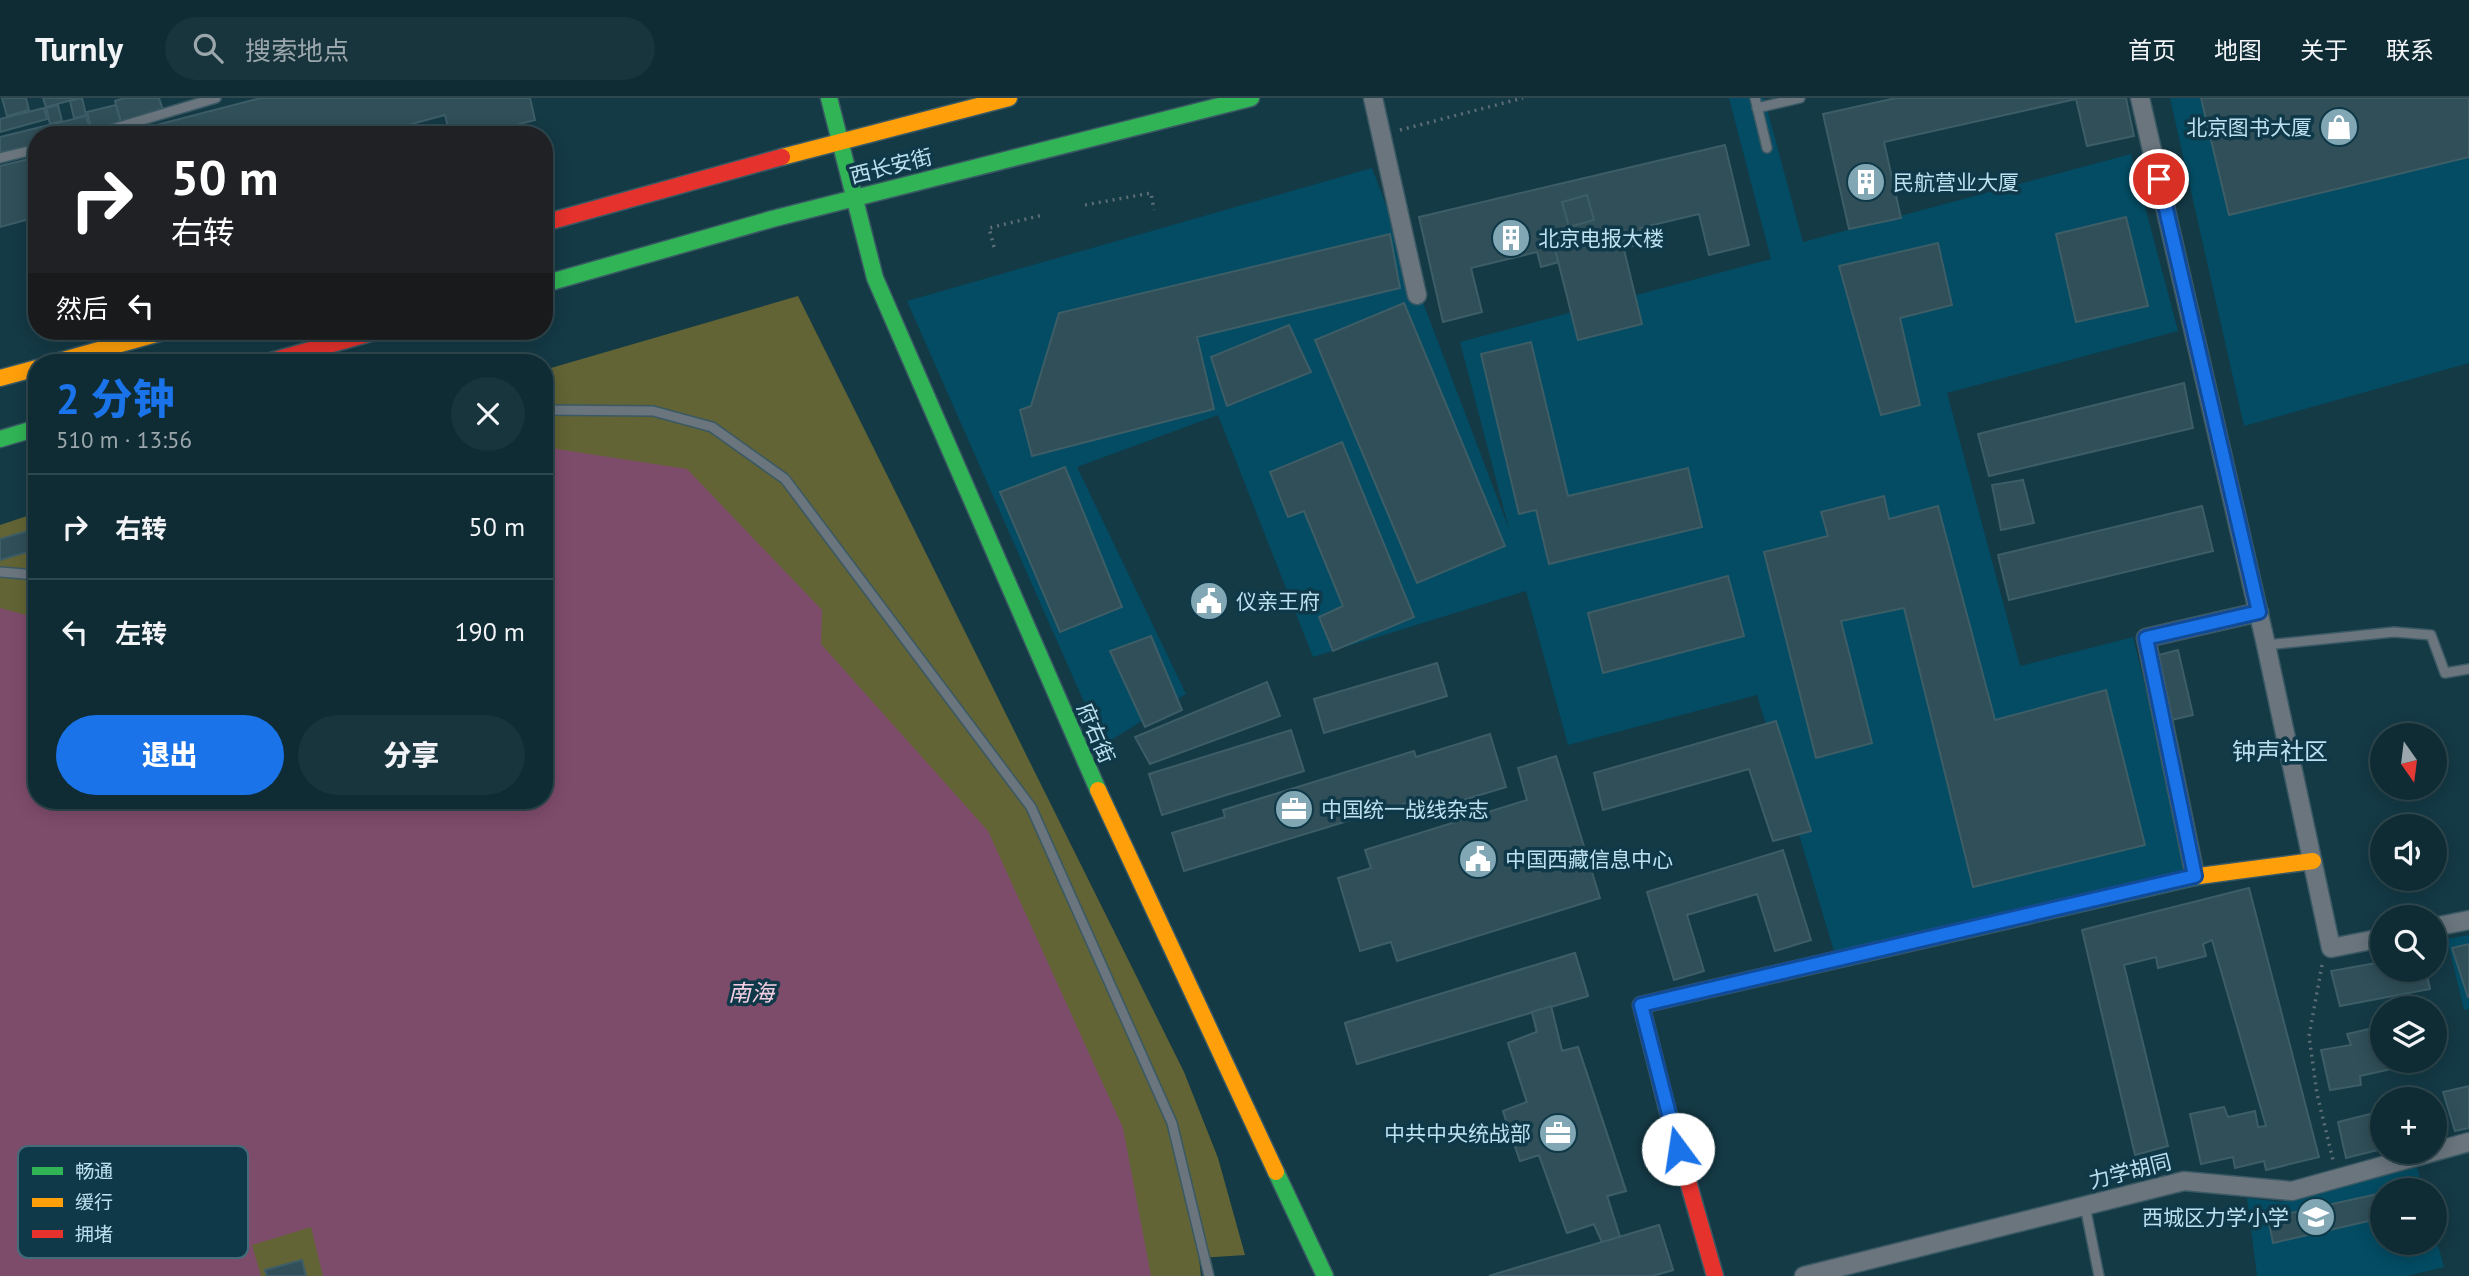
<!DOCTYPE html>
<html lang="zh">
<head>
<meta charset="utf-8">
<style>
  :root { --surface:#0f2c34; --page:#18343c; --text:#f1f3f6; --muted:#9ba7ac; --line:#2f484f; --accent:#1a73e8 }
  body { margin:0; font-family:"PT Sans","Noto Sans SC",sans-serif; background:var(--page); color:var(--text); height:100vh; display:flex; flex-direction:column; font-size:26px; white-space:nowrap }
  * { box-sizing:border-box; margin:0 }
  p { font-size:23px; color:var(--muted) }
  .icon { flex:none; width:38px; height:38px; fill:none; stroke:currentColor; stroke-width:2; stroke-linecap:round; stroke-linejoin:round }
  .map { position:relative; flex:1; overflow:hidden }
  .side { position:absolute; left:28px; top:256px; width:525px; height:455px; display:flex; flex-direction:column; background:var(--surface); border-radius:28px; box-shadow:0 4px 18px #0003,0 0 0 2px var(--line) }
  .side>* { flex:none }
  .banner { position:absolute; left:28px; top:28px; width:525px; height:214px; border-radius:28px; box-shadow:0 4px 18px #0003,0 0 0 2px var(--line); background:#202124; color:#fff; overflow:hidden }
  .needle { width:46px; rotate:166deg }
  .controls { position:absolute; left:2370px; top:625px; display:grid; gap:14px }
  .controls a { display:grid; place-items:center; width:77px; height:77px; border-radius:50%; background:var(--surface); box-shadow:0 4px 18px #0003,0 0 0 2px var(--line); font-size:35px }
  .pin { position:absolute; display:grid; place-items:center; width:60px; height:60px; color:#fff; margin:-30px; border:4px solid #fff; border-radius:50%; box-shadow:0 2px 7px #0007 }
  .me { position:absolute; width:77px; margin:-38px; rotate:346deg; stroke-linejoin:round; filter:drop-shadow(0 0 5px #0008) }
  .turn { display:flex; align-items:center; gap:24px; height:147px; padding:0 28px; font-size:32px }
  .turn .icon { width:91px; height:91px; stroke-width:2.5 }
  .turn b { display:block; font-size:49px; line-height:60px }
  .then { display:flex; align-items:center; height:66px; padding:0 28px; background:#0003; gap:14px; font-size:26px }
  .round { display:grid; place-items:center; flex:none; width:74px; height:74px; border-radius:37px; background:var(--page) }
  .summary { display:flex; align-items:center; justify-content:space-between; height:119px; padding:0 28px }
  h1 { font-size:42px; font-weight:800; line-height:52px; color:var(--accent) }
  .cta { display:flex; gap:14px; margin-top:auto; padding:14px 28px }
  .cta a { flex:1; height:80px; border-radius:42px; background:var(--accent); color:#fff; font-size:28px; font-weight:800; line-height:80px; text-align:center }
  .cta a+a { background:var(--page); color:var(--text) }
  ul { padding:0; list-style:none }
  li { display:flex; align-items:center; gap:21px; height:105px; padding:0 28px; border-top:2px solid var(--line) }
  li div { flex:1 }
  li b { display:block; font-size:26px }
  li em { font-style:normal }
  header { display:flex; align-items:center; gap:42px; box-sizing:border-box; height:98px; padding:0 35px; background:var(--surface); border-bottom:2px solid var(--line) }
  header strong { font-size:33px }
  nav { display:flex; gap:38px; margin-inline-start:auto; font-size:24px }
  .search { width:490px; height:63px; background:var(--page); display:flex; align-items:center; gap:18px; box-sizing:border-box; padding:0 24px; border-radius:38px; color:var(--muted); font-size:26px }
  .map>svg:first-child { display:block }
  .built { fill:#034c63 }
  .green { fill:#626435 }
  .water { fill:#7e4c6b }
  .building { fill:#304f58; stroke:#3d5d67; stroke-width:2 }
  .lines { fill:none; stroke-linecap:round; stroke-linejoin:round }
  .lane-casing { stroke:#3a5964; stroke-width:12 }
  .street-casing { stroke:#3a5964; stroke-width:21 }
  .fast-casing { stroke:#3a5964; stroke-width:19 }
  .slow-casing { stroke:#3a5964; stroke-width:19 }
  .jam-casing { stroke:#3a5964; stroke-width:19 }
  .path { stroke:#5c6d76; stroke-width:3.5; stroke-dasharray:2 5; stroke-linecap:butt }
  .lane { stroke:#6a757e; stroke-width:9 }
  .street { stroke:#6a757e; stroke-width:18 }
  .fast { stroke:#30b455; stroke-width:16 }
  .slow { stroke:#ff9f0a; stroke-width:16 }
  .jam { stroke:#e5322d; stroke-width:16 }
  .route-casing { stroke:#114b97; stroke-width:18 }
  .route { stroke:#1a73e8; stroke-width:12 }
  .labels { text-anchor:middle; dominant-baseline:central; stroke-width:7; stroke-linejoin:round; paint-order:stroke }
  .poi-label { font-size:21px; fill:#bce0ef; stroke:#0f3948; text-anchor:start }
  .street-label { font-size:21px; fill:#bce0ef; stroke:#0f3948 }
  .water-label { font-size:23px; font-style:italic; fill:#f4cfe2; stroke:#0f3948 }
  .quarter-label { font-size:24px; fill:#bce0ef; stroke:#0f3948 }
  .key { fill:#0f3948; stroke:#436b7a; stroke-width:2 }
  .key-label { font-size:19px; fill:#bce0ef }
</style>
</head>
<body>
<header>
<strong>Turnly</strong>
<div class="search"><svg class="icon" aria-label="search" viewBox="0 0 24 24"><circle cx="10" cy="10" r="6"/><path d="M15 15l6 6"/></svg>搜索地点</div>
<nav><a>首页</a><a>地图</a><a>关于</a><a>联系</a></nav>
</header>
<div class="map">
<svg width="2469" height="1178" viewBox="0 0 2469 1178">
  <rect width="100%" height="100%" fill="#143a46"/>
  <g class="built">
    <polygon points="1729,0 1764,0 1803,144 2131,56 2178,233 1947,295 2020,568 2133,539 2191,776 1834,853 1757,597 1568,647 1526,493 1313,559 1218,317 1077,369 1186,596 1103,647 907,203 1372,70 1509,431 1460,244 1771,161"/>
    <polygon points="2170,0 2469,0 2469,265 2244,328"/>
    <polygon points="2469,837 2469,911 2464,912 2447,841"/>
    <polygon points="2417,1069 2423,1092 2382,1092 2382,1144 2434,1144 2434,1133 2444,1169 2407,1178 2257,1178 2247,1100 2280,1104"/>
  </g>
  <polygon class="green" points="798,198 1184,974 1218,1060 1245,1157 1199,1160 1201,1178 0,1178 0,427 33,416 37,419 37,702 544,702 544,272"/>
  <polygon class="water" points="544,349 687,371 822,512 821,546 988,733 1123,1030 1151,1178 323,1178 311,1129 252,1147 261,1178 0,1178 0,510 37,520 37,702 544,702"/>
  <g class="building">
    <polygon points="2,0 26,0 29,12 7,18"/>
    <polygon points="43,0 79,0 46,9"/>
    <polygon points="82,0 86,17 74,20 70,3"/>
    <polygon points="124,0 159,0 163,12 121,24 115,3"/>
    <polygon points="261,0 530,0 535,22 477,37 450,37 445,17 371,37 134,37 133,33"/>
    <polygon points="1896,0 2126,0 2134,38 2087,48 2076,1 1884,44 1901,120 1849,131 1823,16"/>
    <polygon points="2201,0 2469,0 2469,59 2229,117"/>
    <polygon points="58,7 62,23 50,26 46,10"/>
    <polygon points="116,7 121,26 92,33 87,14"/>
    <polygon points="44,10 47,21 0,34 0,21"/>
    <polygon points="86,18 91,34 80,37 53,37 50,27"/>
    <polygon points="49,27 51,37 37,37 37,47 0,57 0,39"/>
    <polygon points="1725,47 1749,147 1709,157 1699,116 1640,130 1644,145 1624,150 1620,135 1555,151 1559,164 1541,169 1537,154 1471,170 1482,214 1443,224 1419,119"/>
    <polygon points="37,59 37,119 0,129 0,68"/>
    <polygon points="1587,97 1594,122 1569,129 1562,104"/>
    <polygon points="2126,119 2148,208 2076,224 2056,136"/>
    <polygon points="1620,135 1642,226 1578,242 1555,151"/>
    <polygon points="1390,136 1400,190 1197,239 1214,311 1032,358 1020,312 1031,308 1059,215"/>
    <polygon points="1938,145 1952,207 1900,220 1920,307 1881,317 1839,168"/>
    <polygon points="1404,205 1505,448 1417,485 1315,242"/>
    <polygon points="1289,227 1311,274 1227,308 1211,259"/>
    <polygon points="1531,244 1568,398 1688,370 1702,429 1549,466 1536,412 1519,416 1481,256"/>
    <polygon points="2184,285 2193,330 1989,378 1978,336"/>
    <polygon points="1342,344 1414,519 1333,553 1319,519 1343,508 1304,413 1288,419 1270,374"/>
    <polygon points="1065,369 1122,509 1060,534 1000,394"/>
    <polygon points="2023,382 2034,425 2001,432 1992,387"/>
    <polygon points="1884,398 1889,421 1938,408 1995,622 2106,592 2145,747 1973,789 1904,510 1841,523 1872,645 1816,660 1764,454 1828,438 1821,414"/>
    <polygon points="2202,408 2213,453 2009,502 1998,457"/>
    <polygon points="28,433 34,452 0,462 0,441"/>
    <polygon points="1728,478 1744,538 1603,575 1588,515"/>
    <polygon points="1151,538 1182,612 1145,629 1110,553"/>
    <polygon points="2178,552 2193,617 2171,622 2155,558"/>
    <polygon points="1437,565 1447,598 1324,635 1314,601"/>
    <polygon points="1267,584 1280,618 1150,666 1135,639"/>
    <polygon points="1776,623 1811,733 1773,743 1749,671 1603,712 1594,675"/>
    <polygon points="1291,632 1304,673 1162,717 1149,676"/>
    <polygon points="1490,636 1506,689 1427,713 1423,700 1184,773 1172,735 1225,719 1223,712 1414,653 1416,659"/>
    <polygon points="1556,658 1600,800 1397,863 1391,844 1360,853 1338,780 1371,770 1365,752 1527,702 1518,670"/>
    <polygon points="1783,752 1811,842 1775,853 1757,796 1687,817 1704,873 1674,882 1647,794"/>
    <polygon points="2249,790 2319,1059 2266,1072 2264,1063 2235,1070 2233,1059 2201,1066 2190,1016 2224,1009 2228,1019 2255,1013 2258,1029 2266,1028 2212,842 2203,846 2206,858 2158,870 2156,859 2124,867 2168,1048 2135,1057 2082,832"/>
    <polygon points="2469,846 2469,899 2468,899 2452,850"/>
    <polygon points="1575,855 1588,898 1551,908 1562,953 1578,949 1626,1093 1607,1098 1620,1139 1659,1127 1673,1172 1652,1178 1489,1178 1602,1144 1594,1126 1567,1135 1539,1057 1520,1063 1503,1013 1527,1004 1508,945 1537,934 1532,914 1357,966 1345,925"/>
    <polygon points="1575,855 1588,898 1357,966 1345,925"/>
    <polygon points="2382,864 2382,872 2426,872 2430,891 2340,908 2331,873"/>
    <polygon points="1551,908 1562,953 1578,949 1626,1093 1607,1098 1620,1139 1602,1144 1594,1126 1567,1135 1539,1057 1520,1063 1503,1013 1527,1004 1508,945 1537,934 1532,914"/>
    <polygon points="2382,928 2382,962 2427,963 2360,978 2361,987 2330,992 2321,952 2351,947 2347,936"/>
    <polygon points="2469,988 2469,1030 2455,1033 2443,994"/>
    <polygon points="2435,1000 2445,1036 2434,1039 2434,1001 2429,1001"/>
    <polygon points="2382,1013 2382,1051 2346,1060 2338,1024"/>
    <polygon points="2382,1095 2382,1120 2273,1145 2268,1120"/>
    <polygon points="1659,1127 1673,1172 1652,1178 1489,1178"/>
    <polygon points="302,1162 306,1178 267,1178 265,1172"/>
  </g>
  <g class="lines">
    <defs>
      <g id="lane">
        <polyline points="1755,0 1767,50"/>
        <polyline points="1757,10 1800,0"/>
        <polyline points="92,37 216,0"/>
        <polyline points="0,60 37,51"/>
        <polyline points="544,312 653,313 712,329 785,381 1031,709 1172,1025 1209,1178"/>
        <polyline points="0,474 37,477"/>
        <polyline points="2266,547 2394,534 2431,537 2445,575 2469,571"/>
        <polyline points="2085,1108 2099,1178"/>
      </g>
      <g id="street">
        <polyline points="1373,0 1417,197"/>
        <polyline points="2140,0 2266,547 2331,850 2382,840"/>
        <polyline points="2195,778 2146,540 2259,514"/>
        <polyline points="2434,829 2469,822"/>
        <polyline points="1804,1178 2184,1083 2292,1093 2469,1044"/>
      </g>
      <g id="fast">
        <polyline points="829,0 875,180 1098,692"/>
        <polyline points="544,186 772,121 1251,0"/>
        <polyline points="0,341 37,330"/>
        <polyline points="1667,1010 1641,907 2199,778"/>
        <polyline points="1276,1074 1325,1178"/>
      </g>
      <g id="slow">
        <polyline points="782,59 1009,0"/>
        <polyline points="56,264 167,233"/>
        <polyline points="0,280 37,270"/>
        <polyline points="1098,692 1276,1074"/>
        <polyline points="2199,778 2313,763"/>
      </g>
      <g id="jam">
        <polyline points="544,125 782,59"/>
        <polyline points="268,264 378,233"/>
        <polyline points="1667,1010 1715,1178"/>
      </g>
    </defs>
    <use href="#lane" class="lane-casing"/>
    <use href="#street" class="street-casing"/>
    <use href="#fast" class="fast-casing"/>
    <use href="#slow" class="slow-casing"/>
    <use href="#jam" class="jam-casing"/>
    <g class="path">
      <polyline points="1400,32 1523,0"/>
      <polyline points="1085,107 1151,95 1154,112"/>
      <polyline points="994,149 989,130 1043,117"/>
      <polyline points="2322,867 2309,938 2317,996 2333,1062"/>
    </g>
    <use href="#lane" class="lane"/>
    <use href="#street" class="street"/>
    <use href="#fast" class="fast"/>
    <use href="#slow" class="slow"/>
    <use href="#jam" class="jam"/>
  </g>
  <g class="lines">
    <defs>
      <polyline id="route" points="1678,1051 1641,907 2195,778 2146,540 2259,514 2159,81"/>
    </defs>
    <use href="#route" class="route-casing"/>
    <use href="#route" class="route"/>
  </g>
  <defs>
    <symbol id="shop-disc" viewBox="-11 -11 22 22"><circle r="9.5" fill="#81a6b4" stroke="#0f3948"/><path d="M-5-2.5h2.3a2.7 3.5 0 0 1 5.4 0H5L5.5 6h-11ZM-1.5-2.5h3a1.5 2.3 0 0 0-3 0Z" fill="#fff"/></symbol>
    <symbol id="building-disc" viewBox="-11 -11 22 22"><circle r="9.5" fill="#81a6b4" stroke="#0f3948"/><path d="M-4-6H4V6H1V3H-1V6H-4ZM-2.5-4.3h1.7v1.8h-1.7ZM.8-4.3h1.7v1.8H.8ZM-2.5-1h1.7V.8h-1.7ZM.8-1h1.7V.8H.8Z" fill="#fff"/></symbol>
    <symbol id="civic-disc" viewBox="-11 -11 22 22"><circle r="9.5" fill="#81a6b4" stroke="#0f3948"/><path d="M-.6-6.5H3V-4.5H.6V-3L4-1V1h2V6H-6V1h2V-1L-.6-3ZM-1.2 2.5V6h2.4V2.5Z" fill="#fff"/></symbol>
    <symbol id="office-disc" viewBox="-11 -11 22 22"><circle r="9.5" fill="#81a6b4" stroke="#0f3948"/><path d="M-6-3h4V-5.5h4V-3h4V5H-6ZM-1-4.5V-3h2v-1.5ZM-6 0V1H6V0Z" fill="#fff"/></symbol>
    <symbol id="school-disc" viewBox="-11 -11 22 22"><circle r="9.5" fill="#81a6b4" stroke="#0f3948"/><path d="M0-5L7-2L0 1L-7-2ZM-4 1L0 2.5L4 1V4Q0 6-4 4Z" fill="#fff"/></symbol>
  </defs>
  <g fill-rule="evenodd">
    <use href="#shop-disc" x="2317" y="7" width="44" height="44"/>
    <use href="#building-disc" x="1844" y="62" width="44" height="44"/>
    <use href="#building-disc" x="1489" y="118" width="44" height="44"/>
    <use href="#civic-disc" x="1187" y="481" width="44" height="44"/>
    <use href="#office-disc" x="1272" y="689" width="44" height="44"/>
    <use href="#civic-disc" x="1456" y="739" width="44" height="44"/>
    <use href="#office-disc" x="1536" y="1013" width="44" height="44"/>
    <use href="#school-disc" x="2294" y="1097" width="44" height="44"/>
  </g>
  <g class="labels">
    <g class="poi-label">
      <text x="2312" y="29" text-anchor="end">北京图书大厦</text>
      <text x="1893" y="84">民航营业大厦</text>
      <text x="1538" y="140">北京电报大楼</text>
      <text x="1236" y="503">仪亲王府</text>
      <text x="1321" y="711">中国统一战线杂志</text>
      <text x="1505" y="761">中国西藏信息中心</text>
      <text x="1531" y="1035" text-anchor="end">中共中央统战部</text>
      <text x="2289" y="1119" text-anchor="end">西城区力学小学</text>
    </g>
    <g class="street-label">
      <text transform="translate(891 68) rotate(-14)">西长安街</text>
      <text transform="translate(1096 635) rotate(67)">府右街</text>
      <text transform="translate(2130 1073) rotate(-14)">力学胡同</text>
    </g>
    <g class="water-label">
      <text x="751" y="894">南海</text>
    </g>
    <g class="quarter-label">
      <text x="2280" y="653">钟声社区</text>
    </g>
  </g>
  <rect x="18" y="1048" width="230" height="112" rx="10" class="key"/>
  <rect x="32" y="1069" width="31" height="8" fill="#30b455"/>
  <rect x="32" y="1100" width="31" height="9" fill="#ff9f0a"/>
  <rect x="32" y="1132" width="31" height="8" fill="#e5322d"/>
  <g class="key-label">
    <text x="75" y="1080">畅通</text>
    <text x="75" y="1111">缓行</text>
    <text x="75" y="1143">拥堵</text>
  </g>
</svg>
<div class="controls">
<a><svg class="needle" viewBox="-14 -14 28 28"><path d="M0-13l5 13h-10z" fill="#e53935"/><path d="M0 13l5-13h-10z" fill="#9ba7ac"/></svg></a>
<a><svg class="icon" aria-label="sound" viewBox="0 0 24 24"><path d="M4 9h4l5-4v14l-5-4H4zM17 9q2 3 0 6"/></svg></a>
<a><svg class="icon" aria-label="search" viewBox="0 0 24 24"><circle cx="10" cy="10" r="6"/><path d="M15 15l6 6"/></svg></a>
<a><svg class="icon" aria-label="layers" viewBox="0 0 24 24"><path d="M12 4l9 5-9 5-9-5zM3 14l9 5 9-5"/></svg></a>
<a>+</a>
<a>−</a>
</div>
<div class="pin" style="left:2159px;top:81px;background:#d93025"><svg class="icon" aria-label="arrive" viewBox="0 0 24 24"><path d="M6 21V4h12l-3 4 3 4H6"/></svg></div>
<svg class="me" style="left:1678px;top:1051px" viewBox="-20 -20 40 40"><circle r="19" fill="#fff"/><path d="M0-13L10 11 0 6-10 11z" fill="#1a73e8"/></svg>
<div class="banner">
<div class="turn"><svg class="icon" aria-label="right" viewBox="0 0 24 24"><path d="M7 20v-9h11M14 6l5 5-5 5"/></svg><div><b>50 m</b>右转</div></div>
<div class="then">然后<svg class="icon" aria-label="left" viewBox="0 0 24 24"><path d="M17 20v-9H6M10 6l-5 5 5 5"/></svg></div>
</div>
<section class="side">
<div class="summary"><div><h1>2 分钟</h1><p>510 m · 13:56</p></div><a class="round"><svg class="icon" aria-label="close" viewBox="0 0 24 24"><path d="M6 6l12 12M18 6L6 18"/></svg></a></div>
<ul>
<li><svg class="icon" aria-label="right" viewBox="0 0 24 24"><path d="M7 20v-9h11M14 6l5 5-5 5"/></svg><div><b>右转</b></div><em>50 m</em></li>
<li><svg class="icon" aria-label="left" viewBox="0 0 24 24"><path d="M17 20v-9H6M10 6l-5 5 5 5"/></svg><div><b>左转</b></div><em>190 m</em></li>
</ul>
<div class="cta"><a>退出</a><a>分享</a></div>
</section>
</div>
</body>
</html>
